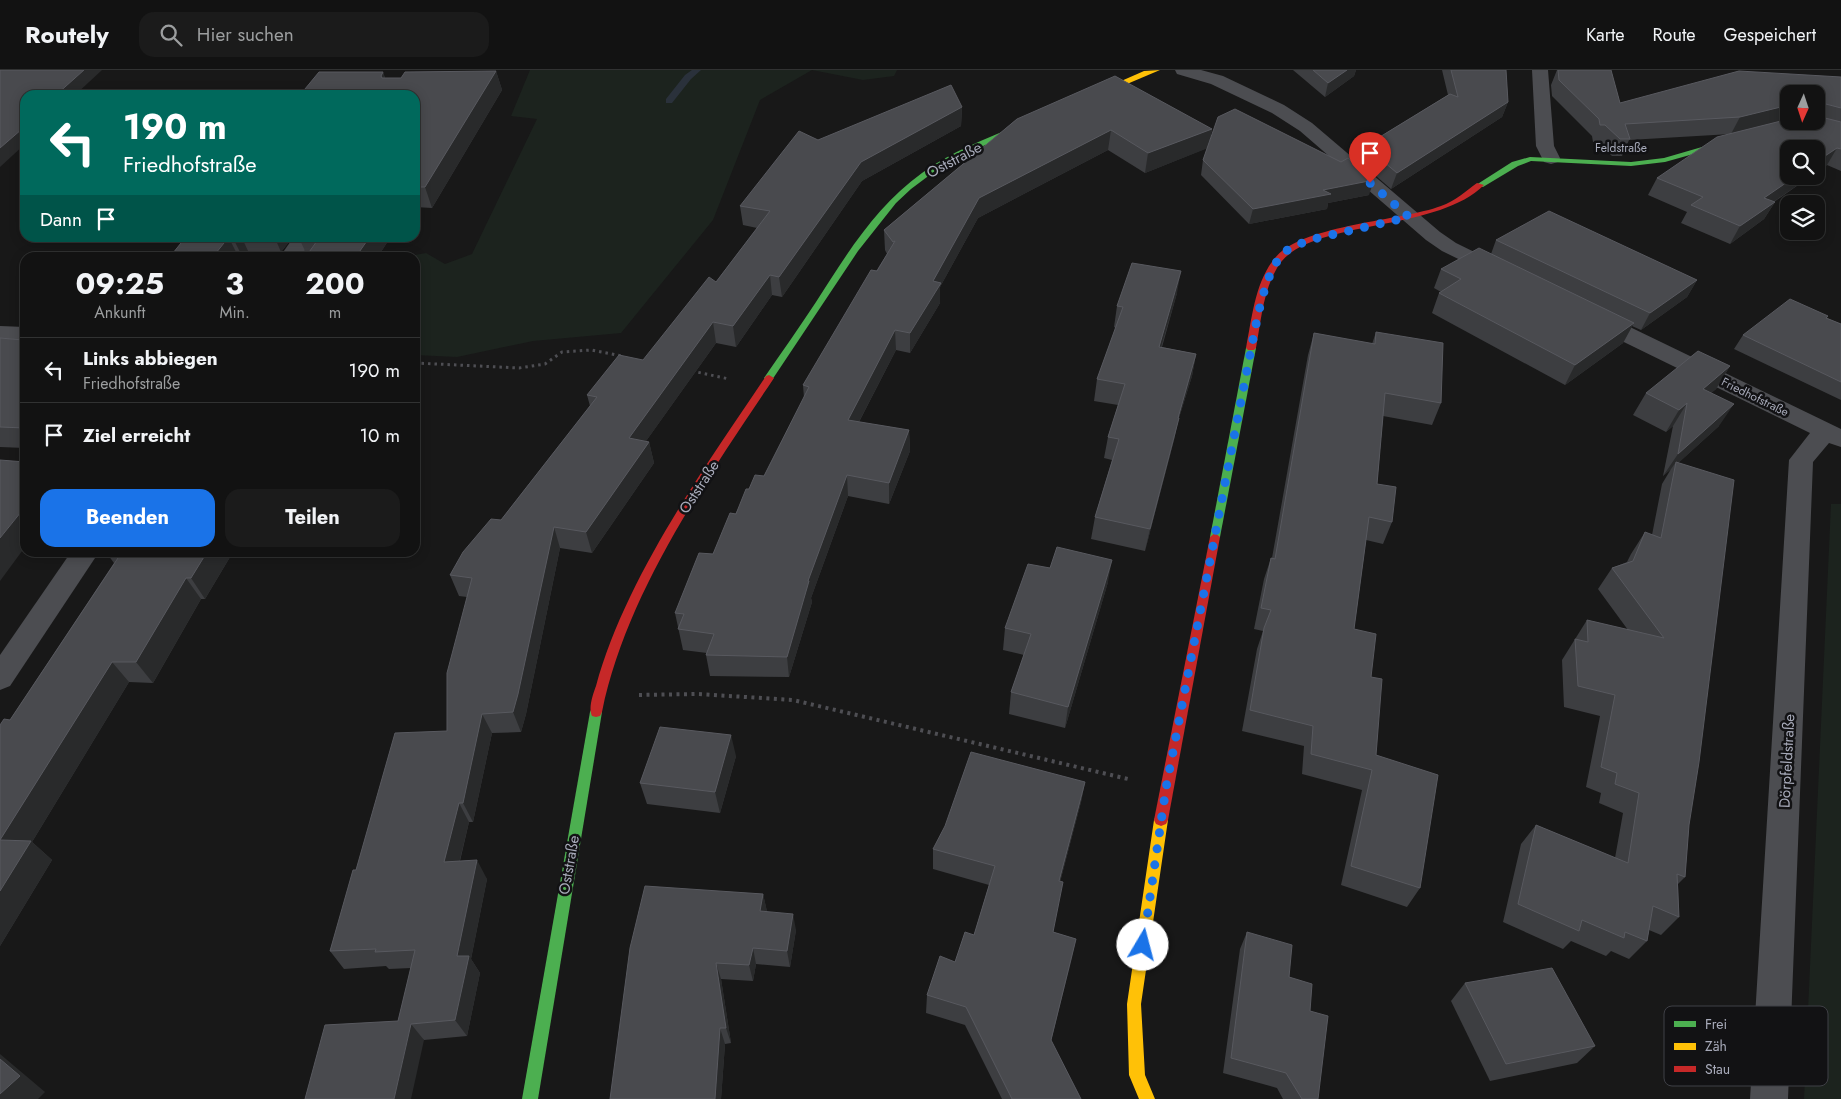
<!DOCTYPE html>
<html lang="de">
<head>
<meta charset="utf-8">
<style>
  :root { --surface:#121212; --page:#1b1b1b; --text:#f1f3f6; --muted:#9c9e9f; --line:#313232; --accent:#1a73e8 }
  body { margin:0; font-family:Jost,sans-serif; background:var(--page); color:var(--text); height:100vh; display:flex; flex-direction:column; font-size:19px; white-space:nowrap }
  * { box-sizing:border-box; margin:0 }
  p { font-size:16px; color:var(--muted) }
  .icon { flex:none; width:28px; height:28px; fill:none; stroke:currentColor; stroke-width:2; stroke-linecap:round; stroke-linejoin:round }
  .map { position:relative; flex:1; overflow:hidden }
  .drawer { position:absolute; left:20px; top:182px; width:400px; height:305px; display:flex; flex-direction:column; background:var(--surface); border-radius:15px; box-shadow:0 2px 12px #0003,0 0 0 1px var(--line) }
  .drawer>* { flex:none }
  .top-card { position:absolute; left:20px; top:20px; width:400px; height:152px; border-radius:15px; box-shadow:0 2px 12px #0003,0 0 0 1px var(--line); background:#00695c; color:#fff; overflow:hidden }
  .needle { width:32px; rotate:183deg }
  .tools { position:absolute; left:1780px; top:15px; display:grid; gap:10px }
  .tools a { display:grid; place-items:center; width:45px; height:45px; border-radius:10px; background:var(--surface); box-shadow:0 2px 12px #0003,0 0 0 1px var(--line); font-size:25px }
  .pin { position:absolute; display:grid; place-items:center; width:42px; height:42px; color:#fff; margin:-51px -21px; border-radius:50% 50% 50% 0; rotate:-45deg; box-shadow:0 0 5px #0007 }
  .pin .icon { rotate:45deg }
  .me { position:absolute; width:55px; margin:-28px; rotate:8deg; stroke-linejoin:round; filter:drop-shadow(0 0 4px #0008) }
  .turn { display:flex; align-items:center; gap:18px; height:105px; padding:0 20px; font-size:22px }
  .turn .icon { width:65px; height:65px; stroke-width:2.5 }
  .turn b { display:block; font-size:35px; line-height:42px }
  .then { display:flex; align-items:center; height:48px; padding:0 20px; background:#0003; gap:10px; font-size:19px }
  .eta { display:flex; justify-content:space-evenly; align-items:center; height:85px; text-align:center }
  .eta b { font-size:30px; font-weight:700; line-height:35px }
  .action { display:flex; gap:10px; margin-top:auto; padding:10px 20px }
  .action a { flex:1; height:58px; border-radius:15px; background:var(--accent); color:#fff; font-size:20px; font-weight:700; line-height:58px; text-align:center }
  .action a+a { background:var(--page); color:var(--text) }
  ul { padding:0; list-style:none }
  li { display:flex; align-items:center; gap:15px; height:65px; padding:0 20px; border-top:1px solid var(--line) }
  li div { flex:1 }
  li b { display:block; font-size:19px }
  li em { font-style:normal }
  header { display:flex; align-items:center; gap:30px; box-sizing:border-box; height:70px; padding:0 25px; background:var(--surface); border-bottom:1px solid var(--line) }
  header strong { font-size:24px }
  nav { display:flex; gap:28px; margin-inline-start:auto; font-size:18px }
  .search { width:350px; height:45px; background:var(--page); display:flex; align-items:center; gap:12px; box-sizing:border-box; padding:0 18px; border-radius:15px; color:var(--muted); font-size:19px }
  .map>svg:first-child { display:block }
  .green { fill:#1c231e }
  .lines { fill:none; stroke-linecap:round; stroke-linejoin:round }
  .stream { fill:#2a313b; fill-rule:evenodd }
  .path-far1 { stroke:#4e4e53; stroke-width:3; stroke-dasharray:2.5 4; stroke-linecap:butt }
  .path { stroke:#4e4e53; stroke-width:4; stroke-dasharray:3 4.5; stroke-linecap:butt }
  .street { fill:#4c4d51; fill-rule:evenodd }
  .fast { fill:#4caf50; fill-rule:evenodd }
  .slow { fill:#ffc107; fill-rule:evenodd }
  .jam { fill:#c62828; fill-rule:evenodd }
  .wall { fill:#3d3e41; fill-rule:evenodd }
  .shaded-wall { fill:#292a2b }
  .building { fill:#494a4e; stroke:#58595f }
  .route { stroke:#1a73e8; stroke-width:9; stroke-dasharray:0 16.2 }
  .labels { text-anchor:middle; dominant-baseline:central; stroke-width:5; stroke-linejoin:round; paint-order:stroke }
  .far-street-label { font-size:12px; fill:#a8abba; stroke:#121214 }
  .street-label { font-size:15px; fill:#a8abba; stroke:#121214 }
  .key { fill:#121214; stroke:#3f4046; stroke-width:1 }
  .key-label { font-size:14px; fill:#a8abba }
</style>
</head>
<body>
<header>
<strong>Routely</strong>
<div class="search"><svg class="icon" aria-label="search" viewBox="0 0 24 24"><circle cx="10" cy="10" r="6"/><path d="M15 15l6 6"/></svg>Hier suchen</div>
<nav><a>Karte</a><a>Route</a><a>Gespeichert</a></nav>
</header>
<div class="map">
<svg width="1841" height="1029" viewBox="0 0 1841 1029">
  <rect width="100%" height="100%" fill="#181818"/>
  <g class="green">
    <polygon points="530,0 812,0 760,30 713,150 621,263 533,271 457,287 415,285 415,188 404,187 426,183 445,194 472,184 537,49 511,46"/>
    <polygon points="812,0 897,0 894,6 863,10"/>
    <polygon points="1831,434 1841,434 1841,1029 1804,1029"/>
  </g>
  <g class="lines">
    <polygon class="stream" points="692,0 701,0 691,9 672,33 666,33 666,29 685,5"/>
    <g class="path-far1">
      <polyline points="415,293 519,298 545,294 562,282 591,280 622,286"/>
      <polyline points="692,301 729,309"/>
    </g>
    <polyline class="path" points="639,625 698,624 793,630 1128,709"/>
    <g class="street">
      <polygon points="1175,0 1201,0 1223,6 1284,35 1312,53 1440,162 1456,173 1505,197 1508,201 1505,205 1498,207 1491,205 1442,181 1426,170 1300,61 1272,43 1211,14 1177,4"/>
      <polygon points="1532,0 1548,0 1554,76 1560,88 1558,92 1551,94 1544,92 1536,76"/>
      <polygon points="293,168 313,168 300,188 279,188"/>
      <polygon points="1595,242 1603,244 1841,359 1841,377 1829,373 1813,392 1788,1029 1750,1029 1789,390 1810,363 1587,254 1584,249 1587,244"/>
      <polygon points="0,256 25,257 25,271 0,270"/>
      <polygon points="71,482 99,482 10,616 0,620 0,585"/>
    </g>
    <g class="fast">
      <path d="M1021,54L1028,56L963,85L939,98L911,119L896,133L858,181L772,310H766L764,308C781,283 799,258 816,232C846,185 876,136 922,103C952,81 988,68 1021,54Z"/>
      <polygon points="1733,68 1736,68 1736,72 1665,92 1631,96 1531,91 1518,96 1483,117 1476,115 1512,92 1530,87 1631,92 1664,88"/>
      <polygon points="1251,275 1256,278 1220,467 1215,471 1210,467 1246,278"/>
      <polygon points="596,637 600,638 602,642 538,1029 522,1029 590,642 592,638"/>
    </g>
    <g class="slow">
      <polygon points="1160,0 1094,28 1087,26 1144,1"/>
      <polygon points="1161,744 1166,746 1168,750 1141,934 1145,1005 1155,1029 1139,1029 1129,1005 1127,934 1154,750 1156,746"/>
    </g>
    <g class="jam">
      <path d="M1477,113L1484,115C1435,164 1305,148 1277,198C1263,222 1261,251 1256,278L1254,280H1248L1246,278C1252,248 1255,212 1275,188C1301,155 1401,151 1441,136C1455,131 1466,121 1477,113Z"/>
      <path d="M769,305L774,308C707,408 626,523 602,642L600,646L596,647L592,646C588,638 593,624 596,616C625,509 704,398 766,306Z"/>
      <polygon points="1215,463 1220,467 1168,750 1166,754 1161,756 1156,754 1154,750 1210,467"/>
    </g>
  </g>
  <g class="wall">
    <polygon points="1293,0 1356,0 1354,6 1325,27"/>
    <polygon points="1442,0 1506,0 1508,32 1502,47 1391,119 1360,92 1365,76 1448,25"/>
    <path d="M1557,0H1611L1620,33L1841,7V101L1827,95L1816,102V79L1789,106H1811L1774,132H1775L1764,149L1730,174L1681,153L1687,142L1648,125L1657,108L1731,64L1629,70L1622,86H1612L1598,72H1593L1592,66L1552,26L1551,15ZM1789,24H1816V51H1789Z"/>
    <polygon points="496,1 502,20 432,138 415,137 415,25 300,25 383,2 385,8 401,8"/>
    <polygon points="962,37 961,56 862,111 782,227 772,225 736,277 716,273 646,371 649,372 654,393 592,483 560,478 526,644 521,662 492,663 473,752 469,752 460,791 487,809 471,889 480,903 467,966 424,970 398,951 411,898 389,899 386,896 344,899 330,881 356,800 447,661 467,527 459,526 450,505 501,450 590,336 587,325 643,290 716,212 757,158 743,155 740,136 818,70"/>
    <polygon points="1017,49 1212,59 1209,74 1369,125 1328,133 1327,139 1249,154 1201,105 1203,90 1207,78 1145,103 1108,80 978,148 940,217 940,233 910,283 896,280 859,352 909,360 910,381 889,434 848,426 811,528 812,532 789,607 710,606 706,585 707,583 683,580 675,543 713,484 749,419 764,406 804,328 803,315 887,184 885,180 884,160"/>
    <polygon points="185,168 292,168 281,182 248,181 243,188 169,188"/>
    <polygon points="299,168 390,168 377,188 305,188 308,183 306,183"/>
    <polygon points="1496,170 1697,210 1687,227 1641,260 1632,256 1623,273 1565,315 1432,243 1439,223 1441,222 1434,218 1441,199 1491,184"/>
    <polygon points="1177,223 1162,277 1196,284 1192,306 1178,351 1174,370 1145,481 1091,469 1095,447 1112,390 1104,388 1108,367 1118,335 1094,331 1097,309 1116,258 1114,257 1117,236"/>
    <polygon points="1828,246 1827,248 1841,254 1841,330 1734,279 1743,265"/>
    <polygon points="1376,262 1441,333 1432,355 1383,346 1377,414 1392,452 1383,474 1366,470 1354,559 1371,607 1376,685 1420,818 1407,837 1341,815 1362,720 1302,704 1304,676 1242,661 1257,579 1263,561 1254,559 1264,509 1271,488 1272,488 1308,285 1314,263 1372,274"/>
    <polygon points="0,268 23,270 25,268 25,378 0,377"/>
    <polygon points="1730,296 1716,319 1711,323 1719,356 1678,393 1689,755 1685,807 1678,814 1679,847 1661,865 1649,860 1647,871 1629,889 1611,881 1606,886 1571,871 1563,879 1503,852 1521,774 1536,755 1615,788 1623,743 1599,733 1601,723 1586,717 1600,646 1564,637 1562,590 1587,550 1628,560 1598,519 1612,498 1627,492 1631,484 1645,462 1652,465 1662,414 1671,399 1663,406 1673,356 1666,362 1633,345 1646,323"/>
    <polygon points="233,482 205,529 201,529 153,613 129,612 32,772 52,790 0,876 0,655 10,650 114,493 108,485"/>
    <polygon points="1108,512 1065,658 1009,644 1011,622 1024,585 1003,580 1005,558"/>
    <polygon points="736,686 720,743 647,734 640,713"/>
    <polygon points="1085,712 1081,732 1060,812 1053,862 1076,869 1051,971 1081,1029 1002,1029 965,955 926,943 927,925 955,892 974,865 989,815 933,799 933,779"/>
    <polygon points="763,824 767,842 796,860 790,897 756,894 753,911 721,909 731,973 725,974 721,1029 610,1029"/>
    <polygon points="1247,862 1289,907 1310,941 1318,1029 1283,1029 1277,1018 1223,1003 1240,879"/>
    <polygon points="1465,913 1595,976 1577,993 1490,1011 1451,931"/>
  </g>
  <g class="shaded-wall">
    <polygon points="84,0 102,0 75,25 56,25"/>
    <polygon points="1347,0 1356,0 1354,6 1325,27 1328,13"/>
    <polygon points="496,1 502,20 432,138 425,117"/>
    <polygon points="383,2 389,21 381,6"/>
    <polygon points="1508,32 1502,47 1391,119 1397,103"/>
    <polygon points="1789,35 1789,49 1731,64 1740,47"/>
    <polygon points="962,37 961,56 862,111 782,227 779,207 861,92"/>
    <polygon points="25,53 25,74 0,97 0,78"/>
    <polygon points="1212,59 1208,78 1145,103 1148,83"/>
    <polygon points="1111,60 1108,80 978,148 940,217 940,233 910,283 910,263 933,211 979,128"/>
    <polygon points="1837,78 1827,95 1816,102 1816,92"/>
    <polygon points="1796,106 1811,106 1754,145 1764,128"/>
    <polygon points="1374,110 1369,125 1328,133 1327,139 1249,154 1253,139 1323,120"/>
    <polygon points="1775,132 1764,149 1730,174 1740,156"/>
    <polygon points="228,168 229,168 239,188 212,188"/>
    <polygon points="233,168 242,168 248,181 243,188"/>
    <polygon points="275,168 292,168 281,182"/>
    <polygon points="369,168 390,168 377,188 355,188"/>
    <polygon points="1181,201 1177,223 1155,298 1159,277"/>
    <polygon points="770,205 772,225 736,277 733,256"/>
    <polygon points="1697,210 1687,227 1641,260 1650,243"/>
    <polygon points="713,252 716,273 634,388 629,368"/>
    <polygon points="1634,253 1623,273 1565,315 1575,295"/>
    <polygon points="895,260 896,280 849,371 848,350"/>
    <polygon points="1196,284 1192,306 1178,351 1174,370 1145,481 1150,459 1178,348"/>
    <polygon points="1730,296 1716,319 1690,341 1703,319"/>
    <polygon points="1687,333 1673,356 1666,362 1679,340"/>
    <polygon points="1734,334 1719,356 1675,396 1676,392 1671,399 1663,406 1678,384"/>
    <polygon points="909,360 910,381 889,434 889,413"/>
    <polygon points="649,372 654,393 592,483 586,462"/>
    <polygon points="847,405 848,426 811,528 812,532 789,607 787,587 808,511"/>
    <polygon points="25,437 25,477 0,511 0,468"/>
    <polygon points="554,457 560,478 526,644 521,662 513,642"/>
    <polygon points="207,482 233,482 205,529 191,508"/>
    <polygon points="1112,490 1108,512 1065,658 1068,637"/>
    <polygon points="186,508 201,529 153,613 136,592"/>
    <polygon points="112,592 129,612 32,772 52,790 0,876 0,770"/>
    <polygon points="482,644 492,663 473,752 463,733"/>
    <polygon points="731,665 736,686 720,743 715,722"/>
    <polygon points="1085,712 1081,732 1055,831 1059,811"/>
    <polygon points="459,733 469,752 455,810 444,792"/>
    <polygon points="477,790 487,809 471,889 480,903 467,966 455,950 457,886"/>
    <polygon points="763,824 767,841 764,858 760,841"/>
    <polygon points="793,844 796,860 790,897 787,881"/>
    <polygon points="1076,869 1072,888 1047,987 1051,970"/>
    <polygon points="753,878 756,894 753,911 749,895"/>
    <polygon points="716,893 721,909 731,973 726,958"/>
    <polygon points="411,954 424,970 411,1029 394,1029"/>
    <polygon points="720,958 725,974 721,1029 715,1029"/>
    <polygon points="0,984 45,1022 38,1029 0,1029"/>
  </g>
  <g class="building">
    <polygon points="0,0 84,0 56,25 25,25 25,53 19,59 22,59 0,78"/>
    <polygon points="1313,0 1347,0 1328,13"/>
    <polygon points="1451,0 1506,0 1508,32 1397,103 1365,76 1450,24 1458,27"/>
    <polygon points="1558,0 1611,0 1620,33 1739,1 1841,7 1841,38 1822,33 1816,33 1816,24 1789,24 1789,35 1740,47 1625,54 1630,69 1620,69 1605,55 1600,55 1599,49 1559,10"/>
    <polygon points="496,1 425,117 415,117 415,25 300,25 319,2 383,2 381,6 382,8 401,8 405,2"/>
    <polygon points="1115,6 1212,59 1148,83 1111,60 979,128 933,211 941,213 910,263 895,260 848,350 909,360 889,413 847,405 808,511 809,511 787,587 706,585 714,564 678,559 684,544 675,543 699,483 713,484 730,443 736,444 746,419 749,419 755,405 764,406 809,317 803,315 871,200 877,201 895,171 893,172 884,160 1017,49"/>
    <polygon points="951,15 962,37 861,92 779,207 770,205 733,256 713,252 629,368 649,372 586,462 554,457 518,624 513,642 482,644 463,733 459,733 444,792 477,790 457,886 469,886 455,950 411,954 394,1029 305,1029 325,955 398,951 415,880 375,882 376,879 330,881 353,800 356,800 395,663 447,661 447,603 472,508 450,505 463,482 491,449 501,450 597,327 587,325 619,285 643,290 709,207 716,212 770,141 740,136 799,61 818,70"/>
    <polygon points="1235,39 1341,92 1348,88 1374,110 1323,120 1331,124 1253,139 1203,90 1218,47"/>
    <polygon points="1816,47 1821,47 1841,52 1841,79 1837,78 1816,92 1816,79 1789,79 1789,106 1796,106 1764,128 1775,132 1740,156 1691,135 1703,127 1657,108 1717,67 1789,49 1789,51 1816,51"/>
    <polygon points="1549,141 1697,210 1650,243 1496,170"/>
    <polygon points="185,168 228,168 212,188 169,188"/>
    <polygon points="319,168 369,168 355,188 305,188"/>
    <polygon points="1479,178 1634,253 1575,295 1439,223 1461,209 1441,199"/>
    <polygon points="1132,193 1181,201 1159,277 1196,284 1178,348 1179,348 1150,459 1095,447 1119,369 1108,367 1125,314 1097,309 1123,237 1117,236"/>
    <polygon points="1790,229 1828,246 1826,248 1841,254 1841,312 1743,265"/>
    <polygon points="1376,262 1443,273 1441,333 1385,323 1377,414 1396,417 1392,452 1369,447 1354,559 1376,564 1371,607 1382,609 1376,685 1438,705 1420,818 1351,796 1372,700 1311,684 1313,656 1250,640 1264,558 1271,540 1261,538 1271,488 1275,489 1314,263 1375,274"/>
    <polygon points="0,268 23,270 25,268 25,358 0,357"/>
    <polygon points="1698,281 1730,296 1703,319 1734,334 1678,384 1687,333 1679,340 1646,323"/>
    <polygon points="0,390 25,392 25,437 0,468"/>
    <polygon points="1676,392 1734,410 1699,692 1689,755 1685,807 1677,804 1679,847 1653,836 1647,871 1625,862 1624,868 1582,850 1579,861 1518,834 1536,755 1628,793 1639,723 1615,714 1617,703 1601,697 1615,625 1578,616 1575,569 1588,572 1587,550 1664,568 1612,498 1633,491 1645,462 1661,468"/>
    <polygon points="1057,477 1112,490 1068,637 1011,622 1031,564 1005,558 1028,494 1050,498"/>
    <polygon points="109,482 207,482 191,508 186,508 136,592 112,592 0,770 31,771 0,821 0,655 4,649 10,650 120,485 108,485"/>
    <polygon points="660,657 731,665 715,722 640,713"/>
    <polygon points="971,682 1085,712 1059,811 1063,812 1053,862 1076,869 1051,970 1081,1029 1012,1029 966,937 927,925 940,886 955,892 965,862 974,865 995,796 933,779 945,756"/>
    <polygon points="645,816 763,824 760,841 793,844 787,881 753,878 749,895 716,893 726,958 720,958 715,1029 610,1029 630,878"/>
    <polygon points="1247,862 1292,875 1289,907 1312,914 1310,941 1328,946 1318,1029 1302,1029 1286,1003 1231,988"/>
    <polygon points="1552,898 1595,976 1506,994 1465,913"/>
    <polygon points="0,989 20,1006 0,1024"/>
  </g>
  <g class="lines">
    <path class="route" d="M1143,875L1166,718L1253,269C1258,245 1266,198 1285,182C1292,176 1301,174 1309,170L1409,147L1370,113"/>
  </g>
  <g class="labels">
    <g class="far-street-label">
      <text x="1621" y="78">Feldstraße</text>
      <text transform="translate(1755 327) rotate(26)">Friedhofstraße</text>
    </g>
    <g class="street-label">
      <text transform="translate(954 90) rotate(-28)">Oststraße</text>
      <text transform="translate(699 417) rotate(-57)">Oststraße</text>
      <text transform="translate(1787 691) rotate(-87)">Dörpfeldstraße</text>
      <text transform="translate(569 795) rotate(-80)">Oststraße</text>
    </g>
  </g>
  <rect x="1664" y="936" width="164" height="80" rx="8" class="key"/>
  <rect x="1674" y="951" width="22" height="6" fill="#4caf50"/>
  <rect x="1674" y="973" width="22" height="7" fill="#ffc107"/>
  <rect x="1674" y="996" width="22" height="6" fill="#c62828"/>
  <g class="key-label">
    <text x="1705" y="959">Frei</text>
    <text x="1705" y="981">Zäh</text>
    <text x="1705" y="1004">Stau</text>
  </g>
</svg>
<div class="tools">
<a><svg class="needle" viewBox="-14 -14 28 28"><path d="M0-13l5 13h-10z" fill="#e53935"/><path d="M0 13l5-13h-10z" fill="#9c9e9f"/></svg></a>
<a><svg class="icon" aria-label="search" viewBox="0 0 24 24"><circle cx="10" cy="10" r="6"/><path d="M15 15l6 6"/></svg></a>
<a><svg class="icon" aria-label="layers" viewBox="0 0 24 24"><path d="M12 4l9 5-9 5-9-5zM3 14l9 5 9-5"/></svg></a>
</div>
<div class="pin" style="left:1370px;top:113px;background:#d93025"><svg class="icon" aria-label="arrive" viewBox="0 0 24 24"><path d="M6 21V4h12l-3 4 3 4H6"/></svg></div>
<svg class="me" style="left:1143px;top:875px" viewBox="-20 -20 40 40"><circle r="19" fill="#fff"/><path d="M0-13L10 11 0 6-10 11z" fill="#1a73e8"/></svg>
<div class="top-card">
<div class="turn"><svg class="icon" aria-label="left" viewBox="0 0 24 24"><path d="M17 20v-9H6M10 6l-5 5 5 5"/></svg><div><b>190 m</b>Friedhofstraße</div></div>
<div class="then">Dann<svg class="icon" aria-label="arrive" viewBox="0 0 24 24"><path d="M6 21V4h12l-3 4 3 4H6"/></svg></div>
</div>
<section class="drawer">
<div class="eta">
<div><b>09:25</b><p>Ankunft</p></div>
<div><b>3</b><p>Min.</p></div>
<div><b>200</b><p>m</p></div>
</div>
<ul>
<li><svg class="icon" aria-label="left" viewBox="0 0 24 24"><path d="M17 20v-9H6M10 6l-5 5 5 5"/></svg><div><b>Links abbiegen</b><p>Friedhofstraße</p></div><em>190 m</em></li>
<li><svg class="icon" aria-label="arrive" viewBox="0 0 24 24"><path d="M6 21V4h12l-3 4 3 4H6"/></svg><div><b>Ziel erreicht</b></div><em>10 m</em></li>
</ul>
<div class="action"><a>Beenden</a><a>Teilen</a></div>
</section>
</div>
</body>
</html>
